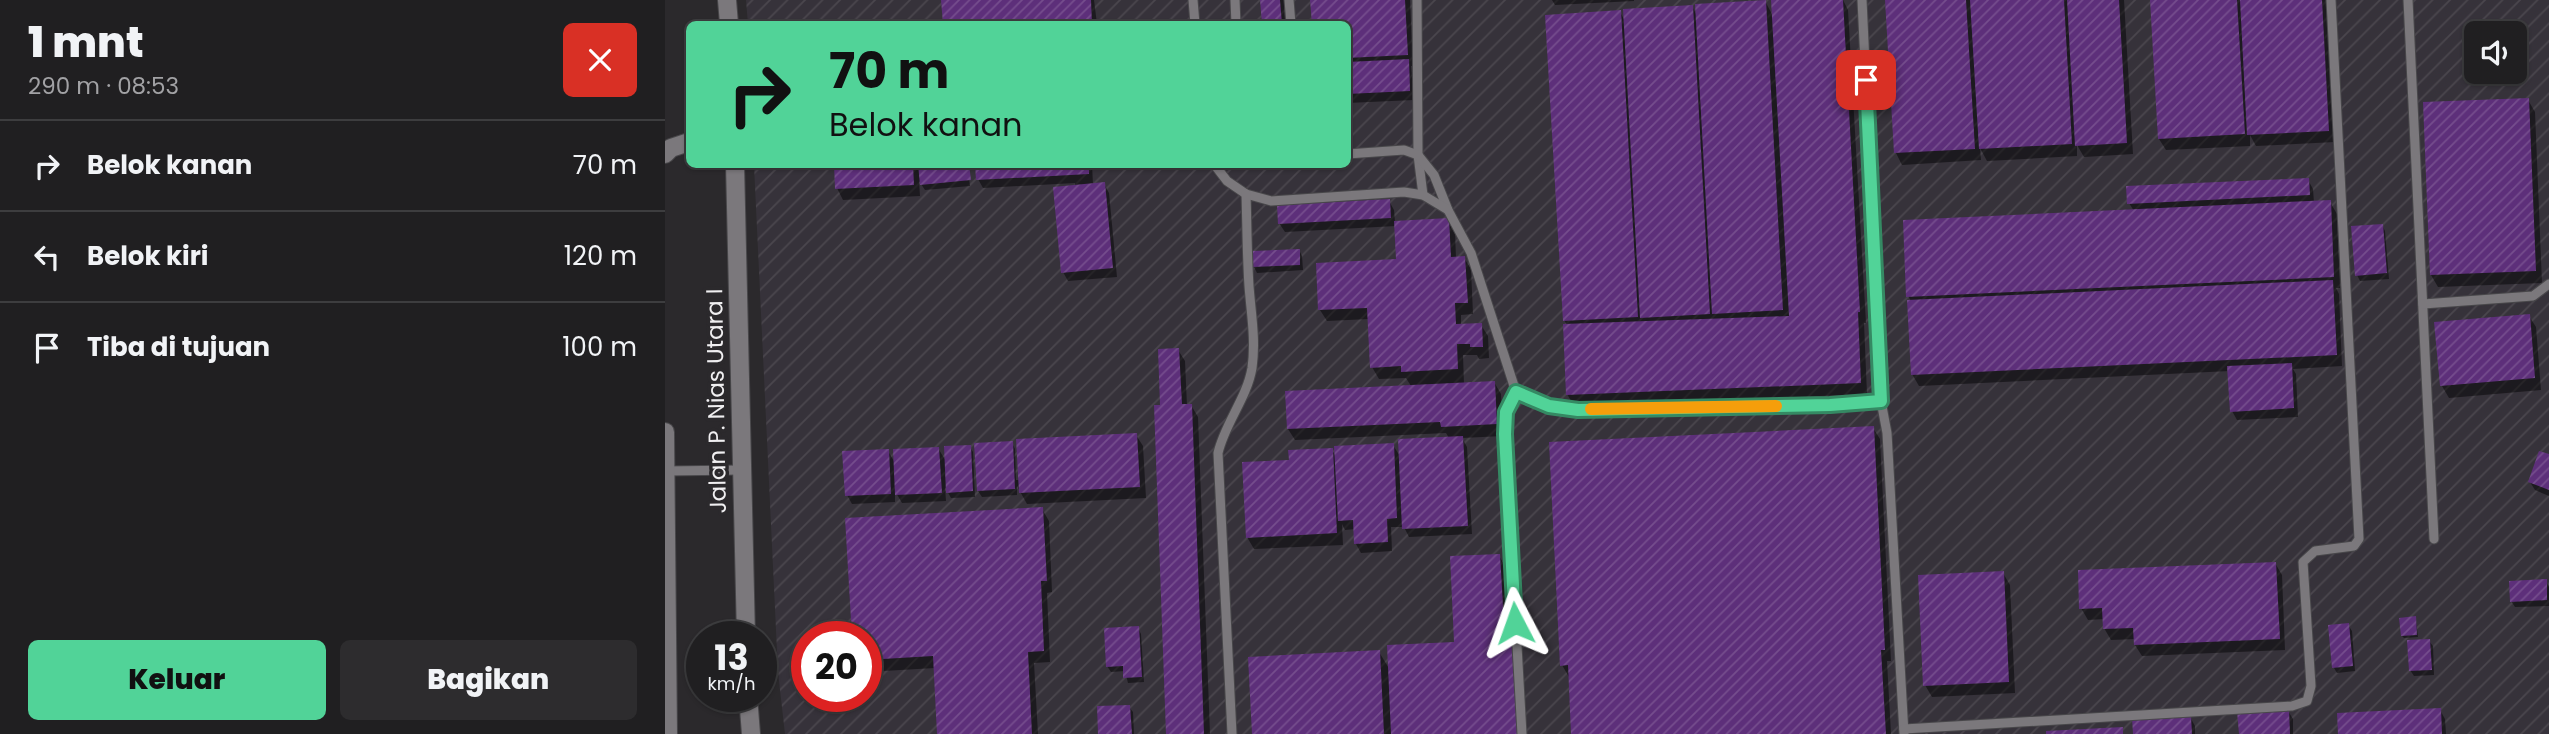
<!DOCTYPE html>
<html lang="id">
<head>
<meta charset="utf-8">
<style>
  :root { --surface:#201f21; --page:#2d2c2e; --text:#f1f3f6; --muted:#a2a2a5; --line:#3d3d3f; --accent:#51d398 }
  body { margin:0; font-family:Poppins,sans-serif; background:var(--page); color:var(--text); height:100vh; display:flex; flex-direction:column; font-size:26px; white-space:nowrap }
  * { box-sizing:border-box; margin:0 }
  p { font-size:23px; color:var(--muted) }
  .icon { flex:none; width:38px; height:38px; fill:none; stroke:currentColor; stroke-width:2; stroke-linecap:round; stroke-linejoin:round }
  .map { position:relative; flex:1; overflow:hidden }
  .sheet { display:flex; flex-direction:column; background:var(--surface); width:665px }
  .sheet>* { flex:none }
  .guide { position:absolute; left:21px; top:21px; width:665px; height:147px; border-radius:10px; box-shadow:0 2px 5px #0004,0 0 0 2px var(--line); background:#51d398; color:#111; overflow:hidden }
  .tools { position:absolute; left:1799px; top:21px; display:grid; gap:14px }
  .tools a { display:grid; place-items:center; width:63px; height:63px; border-radius:10px; background:var(--surface); box-shadow:0 2px 5px #0004,0 0 0 2px var(--line); font-size:35px }
  .speed { position:absolute; left:21px; top:621px; display:flex; gap:14px; font-size:35px; font-weight:700; text-align:center }
  .speed>* { display:grid; place-content:center; width:91px; height:91px; border-radius:50%; background:var(--surface); box-shadow:0 2px 5px #0004,0 0 0 2px var(--line); line-height:1 }
  .speed small { font-size:18px; font-weight:400 }
  .speed .limit { border:10px solid #d22; background:#fff; color:#111 }
  .pin { position:absolute; display:grid; place-items:center; width:60px; height:60px; color:#fff; margin:-30px; border-radius:14px; box-shadow:0 4px 10px #0006 }
  .me { position:absolute; width:77px; margin:-38px; rotate:356deg; stroke-linejoin:round; filter:drop-shadow(0 0 5px #0008) }
  .turn { display:flex; align-items:center; gap:24px; height:147px; padding:0 28px; font-size:32px }
  .turn .icon { width:91px; height:91px; stroke-width:2.5 }
  .turn b { display:block; font-size:49px; line-height:60px }
  .round { display:grid; place-items:center; flex:none; width:74px; height:74px; border-radius:10px; background:var(--page) }
  .headline { display:flex; align-items:center; justify-content:space-between; height:119px; padding:0 28px }
  h1 { font-size:42px; font-weight:800; line-height:52px }
  .cta { display:flex; gap:14px; margin-top:auto; padding:14px 28px }
  .cta a { flex:1; height:80px; border-radius:10px; background:var(--accent); color:#111; font-size:28px; font-weight:800; line-height:80px; text-align:center }
  .cta a+a { background:var(--page); color:var(--text) }
  ul { padding:0; list-style:none }
  li { display:flex; align-items:center; gap:21px; height:91px; padding:0 28px; border-top:2px solid var(--line) }
  li div { flex:1 }
  li b { display:block; font-size:26px }
  li em { font-style:normal }
  main { display:flex; flex:1; min-height:0 }
  .map>svg:first-child { display:block }
  .industrial { fill:url(#industrial-furrows); fill-rule:evenodd }
  .shadow { fill:#0007 }
  .building { fill:url(#building-hatch) }
  .lines { fill:none; stroke-linecap:round; stroke-linejoin:round }
  .lane-casing { stroke:#48474a; stroke-width:11 }
  .street-casing { stroke:#48474a; stroke-width:20 }
  .lane { stroke:#7b787c; stroke-width:9 }
  .street { stroke:#7b787c; stroke-width:18 }
  .route-casing { stroke:#358963; stroke-width:18 }
  .route { stroke:#51d398; stroke-width:12 }
  .slow { stroke:#f59e0b; stroke-width:12 }
  .labels { text-anchor:middle; dominant-baseline:central; stroke-width:7; stroke-linejoin:round; paint-order:stroke }
  .street-label { font-size:23px; fill:#f0eff1; stroke:#2b292c }
</style>
</head>
<body>
<main>
<section class="sheet">
<div class="headline"><div><h1>1 mnt</h1><p>290 m · 08:53</p></div><a class="round" style="background:#d93025;color:#fff"><svg class="icon" aria-label="close" viewBox="0 0 24 24"><path d="M6 6l12 12M18 6L6 18"/></svg></a></div>
<ul>
<li><svg class="icon" aria-label="right" viewBox="0 0 24 24"><path d="M7 20v-9h11M14 6l5 5-5 5"/></svg><div><b>Belok kanan</b></div><em>70 m</em></li>
<li><svg class="icon" aria-label="left" viewBox="0 0 24 24"><path d="M17 20v-9H6M10 6l-5 5 5 5"/></svg><div><b>Belok kiri</b></div><em>120 m</em></li>
<li><svg class="icon" aria-label="arrive" viewBox="0 0 24 24"><path d="M6 21V4h12l-3 4 3 4H6"/></svg><div><b>Tiba di tujuan</b></div><em>100 m</em></li>
</ul>
<div class="cta"><a>Keluar</a><a>Bagikan</a></div>
</section>
<div class="map">
<svg width="1884" height="734" viewBox="0 0 1884 734">
  <defs>
    <pattern id="industrial-furrows" width="10" height="10" patternUnits="userSpaceOnUse" patternTransform="scale(1.75)"><rect width="10" height="10" fill="#36323a"/><path d="M-1 1l2-2M0 10L10 0M9 11l2-2" fill="none" stroke="#4a464d"/></pattern>
    <pattern id="building-hatch" width="6" height="6" patternUnits="userSpaceOnUse" patternTransform="scale(1.75)"><rect width="6" height="6" fill="#5d2f7a"/><path d="M-1 1l2-2M0 6l6-6M5 7l2-2" fill="none" stroke="#754d8d"/></pattern>
  </defs>
  <rect width="100%" height="100%" fill="#2b292c"/>
  <path class="industrial" d="M81,0H1884V734H120L113,672L89,165L682,164V24H83ZM1811,33H1850V72H1811ZM142,637H201V696H142Z"/>
  <g class="shadow">
    <polygon points="278,0 429,0 432,24 279,24"/>
    <polygon points="597,0 619,0 620,24 598,24"/>
    <polygon points="647,0 745,0 748,66 746,66 749,100 682,103 682,24 648,24"/>
    <polygon points="887,0 969,0 969,1 890,5"/>
    <polygon points="1120,0 1178,0 1183,10 1201,323 1199,323 1202,394 909,406 902,394 902,325 899,320 955,12 960,21 1027,6 1032,16 1100,1 1109,18"/>
    <polygon points="1222,0 1459,0 1468,154 1419,157 1412,145 1412,156 1322,161 1315,148 1316,160 1237,165 1231,153"/>
    <polygon points="1486,0 1662,0 1670,142 1591,146 1585,135 1585,146 1501,150 1494,139"/>
    <polygon points="1863,100 1870,112 1877,283 1773,287 1766,275"/>
    <polygon points="170,164 302,164 305,186 260,190 254,181 255,196 178,200 172,188"/>
    <polygon points="312,164 427,164 428,185 439,184 444,193 452,277 403,281 398,272 410,183 318,188 313,179"/>
    <polygon points="1643,180 1648,189 1649,203 1665,202 1672,214 1675,288 1671,288 1674,294 1677,366 1628,369 1631,374 1633,417 1572,420 1567,411 1565,371 1254,386 1247,374 1246,301 1243,296 1469,211 1464,203"/>
    <polygon points="724,201 729,210 730,222 783,220 790,232 791,258 799,258 806,269 808,314 796,315 796,326 816,325 823,336 824,358 814,359 812,355 798,355 799,384 829,382 836,394 838,436 797,438 802,447 807,534 744,537 739,527 726,527 727,551 696,553 691,544 690,529 680,530 677,524 678,545 589,549 582,537 626,461 667,450 672,458 728,445 736,458 784,438 781,433 630,440 623,429 746,386 741,378 714,379 707,367 704,319 662,321 655,310 733,261 731,226 620,232 614,223"/>
    <polygon points="1717,225 1720,231 1724,279 1695,281 1692,275"/>
    <polygon points="634,250 637,256 638,270 592,273 589,267 589,253"/>
    <polygon points="1864,316 1871,327 1876,390 1784,398 1777,386 1771,324"/>
    <polygon points="513,350 520,361 522,406 526,405 533,417 545,734 503,734"/>
    <polygon points="1208,428 1215,439 1226,661 1222,661 1226,734 908,734 904,677 897,665"/>
    <polygon points="471,435 478,446 481,498 362,504 352,486 352,495 317,497 313,491 347,443 350,449 351,480 355,480"/>
    <polygon points="305,447 308,452 310,497 286,498 280,487 281,501 237,503 230,491 230,502 187,504 182,495 223,451 230,463 273,448 282,463"/>
    <polygon points="1884,456 1884,496 1870,490 1865,482"/>
    <polygon points="377,509 384,521 387,592 382,593 385,662 369,663 373,734 274,734 270,668 201,672 201,637 188,637"/>
    <polygon points="834,556 839,564 843,641 858,734 588,734 714,652 725,670 792,644"/>
    <polygon points="1610,563 1617,575 1620,650 1477,656 1470,645 1470,639 1446,640 1439,628 1439,619 1423,620 1416,608"/>
    <polygon points="1338,573 1345,585 1350,693 1267,697 1260,685"/>
    <polygon points="1881,581 1884,587 1884,606 1850,607 1846,601"/>
    <polygon points="1751,621 1753,637 1739,638 1737,636"/>
    <polygon points="1683,625 1687,631 1690,671 1672,673 1669,668"/>
    <polygon points="473,628 476,634 479,682 463,683 460,671 446,672 442,666"/>
    <polygon points="1764,641 1768,646 1769,675 1749,676 1745,670"/>
    <polygon points="464,707 468,712 469,734 435,734"/>
    <polygon points="1775,710 1780,719 1781,734 1675,734"/>
    <polygon points="1623,711 1628,719 1628,734 1575,734"/>
    <polygon points="1525,717 1530,726 1530,734 1470,734"/>
  </g>
  <g class="building">
    <polygon points="276,0 426,0 427,24 278,24"/>
    <polygon points="595,0 615,0 617,24 597,24"/>
    <polygon points="645,0 740,0 743,55 682,58 682,24 647,24"/>
    <polygon points="1101,0 1118,310 1047,314 1030,4"/>
    <polygon points="1106,0 1178,0 1195,312 1193,312 1196,383 901,395 898,324 1124,316"/>
    <polygon points="1220,0 1301,0 1310,149 1229,153"/>
    <polygon points="1305,0 1399,0 1407,144 1314,149"/>
    <polygon points="1402,0 1454,0 1462,143 1410,146"/>
    <polygon points="1485,0 1572,0 1580,134 1493,139"/>
    <polygon points="1575,0 1657,0 1664,131 1582,135"/>
    <polygon points="1028,5 1045,314 975,318 958,9"/>
    <polygon points="956,10 973,317 898,321 880,15"/>
    <polygon points="744,59 745,91 682,94 682,62"/>
    <polygon points="1864,98 1871,271 1765,275 1758,102"/>
    <polygon points="169,164 248,164 249,185 170,189"/>
    <polygon points="253,164 304,164 306,180 255,185"/>
    <polygon points="310,164 424,164 424,174 311,180"/>
    <polygon points="1644,178 1645,195 1462,204 1461,186"/>
    <polygon points="440,182 448,268 396,273 388,187"/>
    <polygon points="725,199 726,218 613,224 612,205"/>
    <polygon points="1666,200 1669,277 1241,297 1238,220"/>
    <polygon points="784,218 786,257 800,256 803,303 790,303 791,324 817,323 818,347 805,347 805,344 792,344 793,369 736,372 736,366 705,368 702,308 653,310 651,263 731,259 729,221"/>
    <polygon points="1718,224 1722,273 1690,276 1686,226"/>
    <polygon points="635,249 635,265 587,267 587,251"/>
    <polygon points="1668,280 1672,355 1246,375 1242,300"/>
    <polygon points="1865,314 1870,378 1775,386 1769,322"/>
    <polygon points="514,348 517,404 527,404 539,734 501,734 489,405 495,405 493,349"/>
    <polygon points="1627,363 1629,408 1565,412 1562,366"/>
    <polygon points="830,381 832,424 776,427 775,422 622,429 620,391"/>
    <polygon points="1209,426 1220,650 1216,650 1221,734 906,734 903,665 895,666 884,442"/>
    <polygon points="472,433 475,487 354,493 351,439"/>
    <polygon points="798,436 803,526 737,529 733,439"/>
    <polygon points="348,441 350,489 312,491 309,443"/>
    <polygon points="729,443 732,518 722,519 723,542 689,544 688,520 673,521 669,446"/>
    <polygon points="306,445 308,491 281,493 279,446"/>
    <polygon points="274,447 277,493 230,495 228,449"/>
    <polygon points="668,448 672,533 581,538 577,462 624,460 623,450"/>
    <polygon points="224,449 226,494 180,496 177,451"/>
    <polygon points="1874,451 1884,454 1884,490 1863,482"/>
    <polygon points="378,507 382,581 376,581 379,651 363,652 367,734 272,734 268,656 201,660 201,637 187,637 180,518"/>
    <polygon points="835,554 840,640 849,639 853,734 726,734 722,645 789,642 785,556"/>
    <polygon points="1611,562 1615,639 1469,645 1468,628 1438,629 1437,608 1414,609 1413,570"/>
    <polygon points="1339,571 1344,682 1258,686 1253,575"/>
    <polygon points="1882,579 1882,600 1845,602 1844,581"/>
    <polygon points="1751,616 1752,635 1736,636 1734,618"/>
    <polygon points="1684,623 1688,666 1667,668 1663,625"/>
    <polygon points="474,626 477,677 458,678 458,666 441,667 439,628"/>
    <polygon points="1765,639 1767,670 1744,671 1742,640"/>
    <polygon points="715,650 719,734 587,734 583,657"/>
    <polygon points="465,705 467,734 433,734 432,706"/>
    <polygon points="1776,708 1777,734 1673,734 1672,713"/>
    <polygon points="1624,709 1625,734 1574,734 1572,711"/>
    <polygon points="1526,716 1527,734 1468,734 1467,718"/>
    <polygon points="1458,727 1458,734 1381,734 1381,731"/>
  </g>
  <g class="lines">
    <defs>
      <g id="lane">
        <polyline points="528,0 530,24"/>
        <polyline points="570,0 571,24"/>
        <polyline points="624,0 626,24"/>
        <polyline points="752,0 753,155 758,195"/>
        <polyline points="1197,0 1216,401"/>
        <polyline points="1743,0 1769,539"/>
        <polyline points="682,154 739,150 753,155 769,175 783,210 806,253 851,392 841,412 840,434 857,734"/>
        <polyline points="549,164 562,181 581,194 606,201 739,192 758,195 783,210"/>
        <polyline points="1758,304 1868,296 1884,284"/>
        <polyline points="851,392 884,406 913,410 1165,405 1216,401 1222,433 1239,734"/>
        <polyline points="0,471 76,470"/>
        <polyline points="1239,729 1627,706 1642,701 1646,686 1638,562 1650,551 1689,546 1694,539 1666,0"/>
        <path d="M567,734L553,453C560,423 582,398 587,368C591,340 586,313 584,286C582,256 582,225 581,194"/>
      </g>
      <g id="street">
        <polyline points="62,0 64,24"/>
        <polyline points="0,154 6,148 24,142"/>
        <polyline points="70,164 81,637"/>
        <polyline points="0,432 3,734"/>
        <polyline points="83,696 86,734"/>
      </g>
    </defs>
    <use href="#lane" class="lane-casing"/>
    <use href="#street" class="street-casing"/>
    <use href="#lane" class="lane"/>
    <use href="#street" class="street"/>
  </g>
  <g class="lines">
    <defs>
      <polyline id="route" points="850,623 840,434 841,412 851,392 884,406 913,410 1165,405 1216,401 1201,80"/>
    </defs>
    <use href="#route" class="route-casing"/>
    <use href="#route" class="route"/>
    <polyline class="slow" points="926,409 1111,406"/>
  </g>
  <g class="labels">
    <g class="street-label">
      <text transform="translate(51 401) rotate(-91)">Jalan P. Nias Utara I</text>
    </g>
  </g>
</svg>
<div class="tools">
<a><svg class="icon" aria-label="sound" viewBox="0 0 24 24"><path d="M4 9h4l5-4v14l-5-4H4zM17 9q2 3 0 6"/></svg></a>
</div>
<div class="speed"><div>13<small>km/h</small></div><div class="limit">20</div></div>
<div class="pin" style="left:1201px;top:80px;background:#d93025"><svg class="icon" aria-label="arrive" viewBox="0 0 24 24"><path d="M6 21V4h12l-3 4 3 4H6"/></svg></div>
<svg class="me" style="left:850px;top:623px" viewBox="-20 -20 40 40"><path d="M0-17L14 15 0 8-14 15z" fill="#51d398" stroke="#fff" stroke-width="4"/></svg>
<div class="guide">
<div class="turn"><svg class="icon" aria-label="right" viewBox="0 0 24 24"><path d="M7 20v-9h11M14 6l5 5-5 5"/></svg><div><b>70 m</b>Belok kanan</div></div>
</div>
</div>
</main>
</body>
</html>
